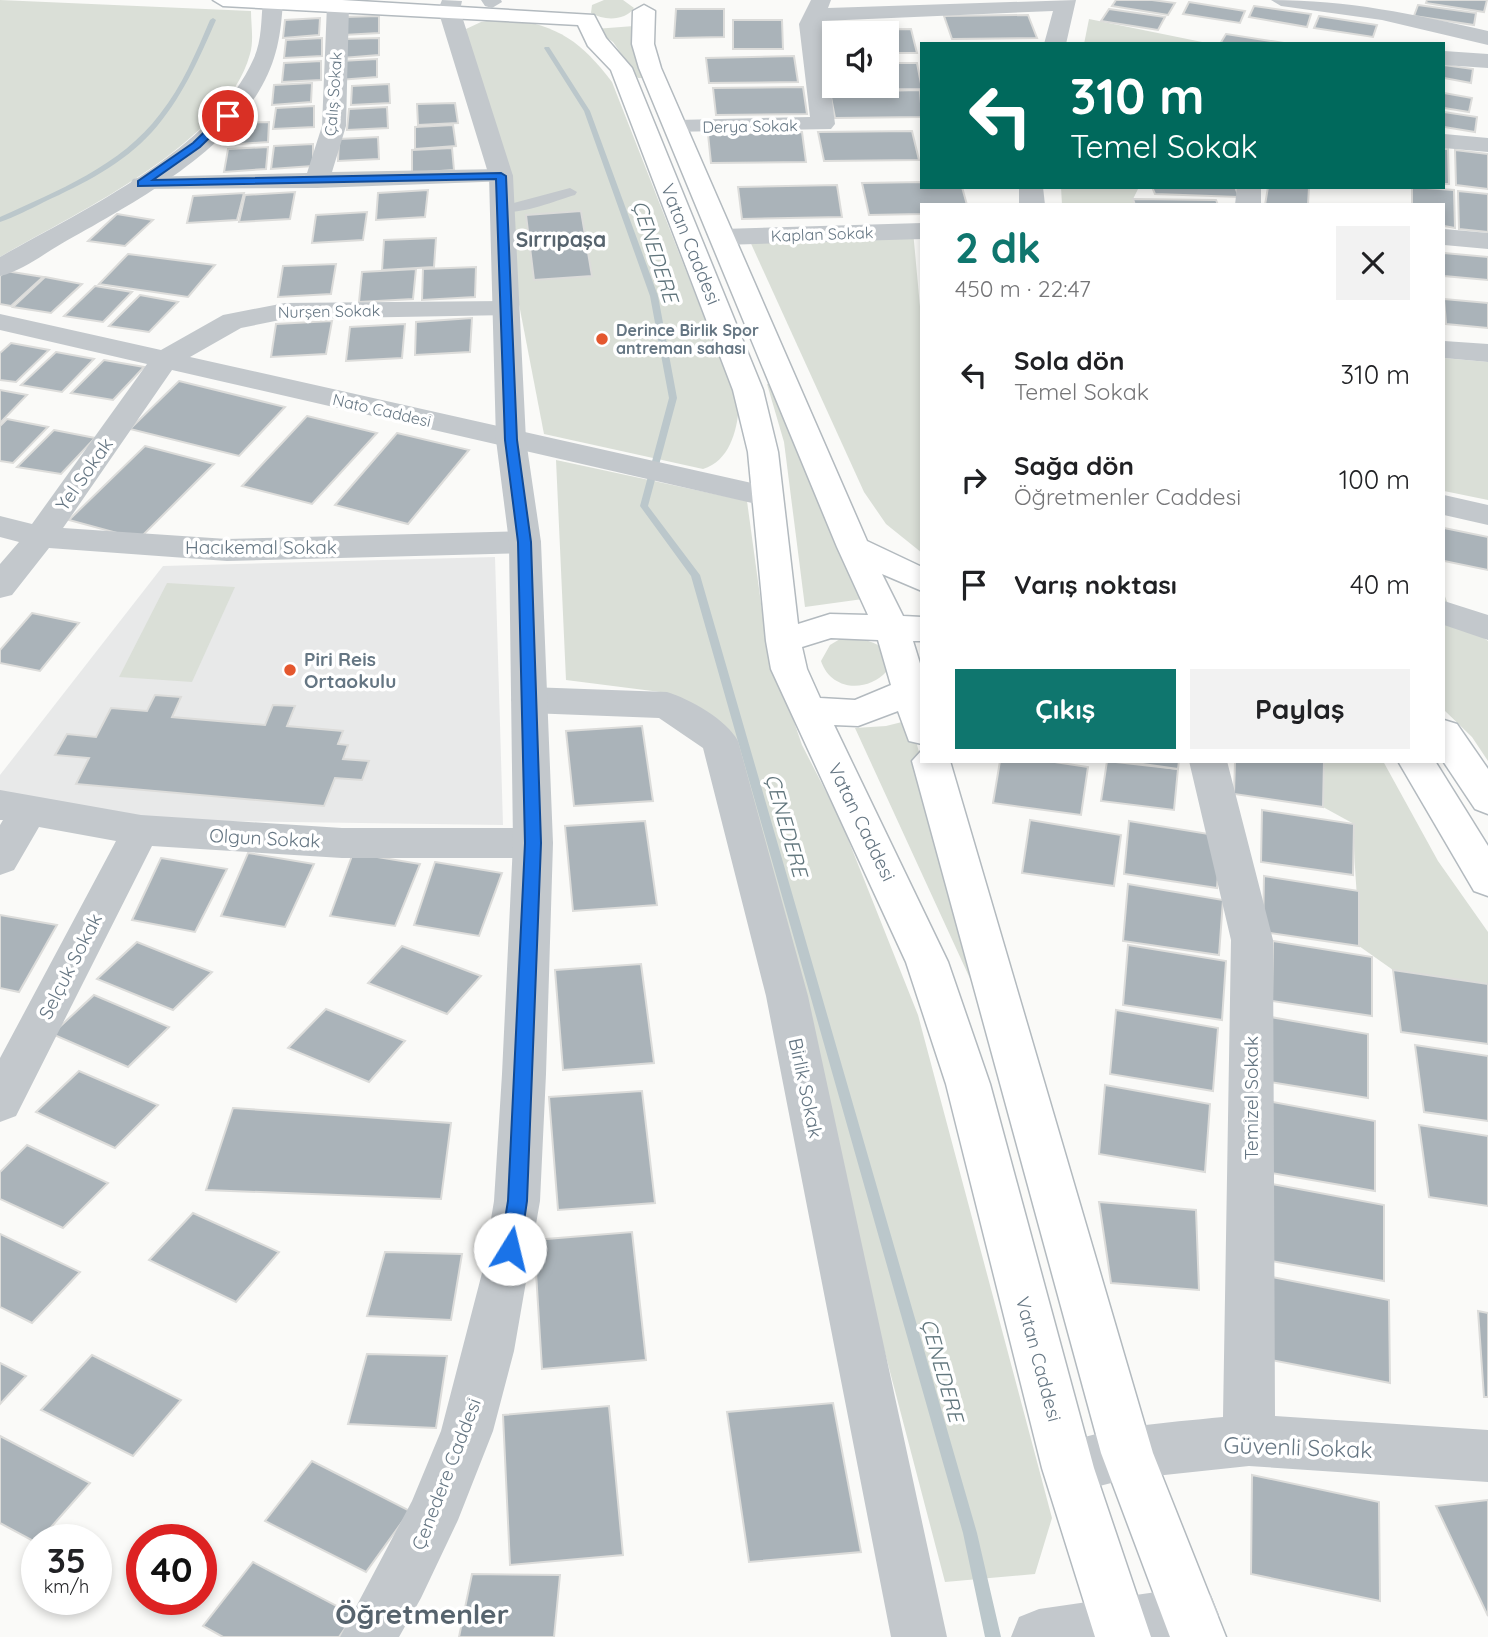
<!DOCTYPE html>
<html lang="tr">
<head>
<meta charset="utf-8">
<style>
  :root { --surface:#fff; --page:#f2f2f2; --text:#202124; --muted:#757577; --accent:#0f766e }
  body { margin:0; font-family:Quicksand,sans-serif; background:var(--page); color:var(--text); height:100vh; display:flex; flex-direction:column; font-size:26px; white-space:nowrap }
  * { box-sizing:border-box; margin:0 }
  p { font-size:23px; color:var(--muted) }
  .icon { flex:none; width:38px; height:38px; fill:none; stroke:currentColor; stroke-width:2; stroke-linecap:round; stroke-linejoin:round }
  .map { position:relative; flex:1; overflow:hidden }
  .side { position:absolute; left:920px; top:203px; width:525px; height:560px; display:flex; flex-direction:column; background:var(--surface); border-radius:0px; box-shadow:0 4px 10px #0003 }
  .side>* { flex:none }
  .top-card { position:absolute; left:920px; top:42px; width:525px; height:147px; border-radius:0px; box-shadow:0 4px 10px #0003; background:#00695c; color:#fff; overflow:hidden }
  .tools { position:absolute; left:822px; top:21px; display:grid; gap:14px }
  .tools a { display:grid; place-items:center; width:77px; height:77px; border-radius:0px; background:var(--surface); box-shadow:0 4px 10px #0003; font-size:35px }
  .speed { position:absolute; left:21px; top:1524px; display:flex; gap:14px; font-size:35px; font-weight:700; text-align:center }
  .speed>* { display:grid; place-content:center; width:91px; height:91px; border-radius:50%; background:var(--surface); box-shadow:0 4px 10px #0003; line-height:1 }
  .speed small { font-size:18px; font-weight:400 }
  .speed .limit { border:10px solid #d22; background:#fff; color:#111 }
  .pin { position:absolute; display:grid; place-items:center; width:60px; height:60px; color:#fff; margin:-30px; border:4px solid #fff; border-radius:50%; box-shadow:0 2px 7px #0007 }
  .me { position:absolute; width:77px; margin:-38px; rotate:9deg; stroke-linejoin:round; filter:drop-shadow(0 0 5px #0008) }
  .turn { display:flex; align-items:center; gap:24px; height:147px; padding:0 35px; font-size:32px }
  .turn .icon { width:91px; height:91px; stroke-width:2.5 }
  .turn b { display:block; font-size:49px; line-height:60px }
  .round { display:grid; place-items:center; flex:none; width:74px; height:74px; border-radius:0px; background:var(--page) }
  .summary { display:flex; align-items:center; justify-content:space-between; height:119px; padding:0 35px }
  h1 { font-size:42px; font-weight:700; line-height:52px; color:var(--accent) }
  .primary-button { display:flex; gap:14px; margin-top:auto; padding:14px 35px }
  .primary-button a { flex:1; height:80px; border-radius:0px; background:var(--accent); color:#fff; font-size:28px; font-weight:700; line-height:80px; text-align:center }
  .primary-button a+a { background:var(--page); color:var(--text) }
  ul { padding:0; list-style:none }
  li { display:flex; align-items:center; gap:21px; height:105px; padding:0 35px }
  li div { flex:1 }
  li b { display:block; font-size:26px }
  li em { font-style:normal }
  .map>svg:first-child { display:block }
  .built { fill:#e8e9e9 }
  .green { fill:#dadfd7 }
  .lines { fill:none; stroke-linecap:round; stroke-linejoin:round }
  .stream { fill:#bbc7cb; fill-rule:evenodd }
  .building { fill:#aab3b9; stroke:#dcdcda; stroke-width:2 }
  .secondary-casing { stroke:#b3babf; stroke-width:3 }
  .service { fill:#c3c8cc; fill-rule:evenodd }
  .minor { fill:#c3c8cc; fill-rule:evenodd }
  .tertiary { fill:#c3c8cc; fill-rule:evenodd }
  .secondary { fill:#fff; fill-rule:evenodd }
  .route { fill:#1a73e8; stroke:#114b97; stroke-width:2 }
  .poi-dot { fill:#e4572e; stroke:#fff; stroke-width:2.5 }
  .labels { text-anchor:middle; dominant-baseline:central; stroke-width:7; stroke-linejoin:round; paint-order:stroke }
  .far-street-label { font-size:16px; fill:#657683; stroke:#fff }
  .far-poi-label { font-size:16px; font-weight:bold; fill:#657683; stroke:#fff; text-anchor:start }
  .street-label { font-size:19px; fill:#657683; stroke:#fff }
  .poi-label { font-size:19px; font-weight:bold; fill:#657683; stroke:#fff; text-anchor:start }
  .far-district-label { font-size:21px; font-weight:bold; fill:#57646e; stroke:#fff }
  .water-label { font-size:21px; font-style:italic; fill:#60757c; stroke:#fff }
  .near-street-label { font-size:23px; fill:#657683; stroke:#fff }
  .near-quarter-label { font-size:28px; font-weight:bold; fill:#57646e; stroke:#fff }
</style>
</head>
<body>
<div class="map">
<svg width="1488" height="1637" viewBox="0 0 1488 1637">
  <rect width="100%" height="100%" fill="#fafaf8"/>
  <polygon class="built" points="495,557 503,825 158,820 0,793 0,775 163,566"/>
  <g class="green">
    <path d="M0,0L251,11C251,24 254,41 250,54C225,145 77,212 0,257Z"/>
    <path d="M604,0H623L634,8C625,21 604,21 591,13L592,5Z"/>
    <path d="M505,18C558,25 581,41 612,82L739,406C737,432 729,461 703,469L544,434L466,29L481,22Z"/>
    <polygon points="1089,19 1207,43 1084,44"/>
    <polygon points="634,26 644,78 638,78 613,42 595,29"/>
    <polygon points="1061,187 1139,187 1133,199 1135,205 1062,205"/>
    <polygon points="913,231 922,328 922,553 886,524 864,492 748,237"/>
    <polygon points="1444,358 1488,362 1488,500 1444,491"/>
    <polygon points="778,383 863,599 805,607 784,442 767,384"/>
    <polygon points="556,460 747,501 766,640 802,745 840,819 918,1015 1052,1518 1035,1574 945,1582 721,726 668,693 566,680"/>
    <polygon points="167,583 235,587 192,682 119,677"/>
    <polygon points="1444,594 1453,616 1488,641 1488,761 1472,737 1444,710"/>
    <path d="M840,639C858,638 871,639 886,650L887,671C867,693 831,691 821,661L830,645Z"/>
    <polygon points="910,720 961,901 978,996 855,728 886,726"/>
    <path d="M1324,761H1383L1438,861L1488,932V984L1393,970L1359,946C1359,904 1353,866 1354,824L1323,807Z"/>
  </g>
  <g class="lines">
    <g class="stream">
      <path d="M213,18L216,20C199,59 181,100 152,132C123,164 83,184 44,202C30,209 15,217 0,222V217C57,191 121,166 160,114C182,86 196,53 210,20Z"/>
      <polygon points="545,47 549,47 590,111 658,296 677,398 648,506 700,575 977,1533 1001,1637 985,1637 963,1533 691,576 640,506 669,398 650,296 584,111 544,48"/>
    </g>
  </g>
  <g class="building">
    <polygon points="1116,0 1152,0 1175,3 1168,15 1112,6"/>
    <polygon points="1427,0 1487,0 1484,12 1426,3"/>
    <polygon points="1189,2 1245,11 1240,23 1183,14"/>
    <polygon points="1418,5 1476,13 1474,25 1414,16"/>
    <polygon points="1254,6 1311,14 1307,27 1249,17"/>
    <polygon points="676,9 724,9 724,37 674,38"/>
    <polygon points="1109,9 1165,17 1158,30 1101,21"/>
    <polygon points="1028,15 1037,38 952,39 944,16"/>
    <polygon points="379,16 379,33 343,35 343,17"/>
    <polygon points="1319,16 1377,25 1373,37 1314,28"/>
    <polygon points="320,18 319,35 283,38 285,20"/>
    <polygon points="733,20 782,20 783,49 733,49"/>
    <polygon points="911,29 917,53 887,53 887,33 835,33 835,54 831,54 825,30"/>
    <polygon points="1226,34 1284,43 1220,44"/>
    <polygon points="322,38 322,56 284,58 286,40"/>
    <polygon points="379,38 379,55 342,58 343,39"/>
    <polygon points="794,56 798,82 709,83 706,58"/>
    <polygon points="377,59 377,77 339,80 340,61"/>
    <polygon points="321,61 321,80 282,82 284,63"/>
    <polygon points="887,63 917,63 922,89 834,90 828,64 835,64 835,86 887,86"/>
    <polygon points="1444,65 1473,69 1471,83 1444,78"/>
    <polygon points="312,83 311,102 272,105 274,85"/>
    <polygon points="389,84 390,103 351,105 352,86"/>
    <polygon points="803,87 807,114 716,115 713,88"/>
    <polygon points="920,90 922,117 835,118 830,92"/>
    <polygon points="1444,93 1472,98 1469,112 1444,108"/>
    <polygon points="455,103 458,123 418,125 417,104"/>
    <polygon points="314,106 314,127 273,129 276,108"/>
    <polygon points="387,107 388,128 347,130 349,109"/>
    <polygon points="1444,112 1477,117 1475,132 1444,127"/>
    <polygon points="269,122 268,142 226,145 230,123"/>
    <polygon points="453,125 456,146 415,149 415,127"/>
    <polygon points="912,131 919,160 824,161 818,132"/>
    <polygon points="802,132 806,162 711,163 708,134"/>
    <polygon points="378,137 379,159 338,161 339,139"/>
    <polygon points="313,144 313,166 271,169 274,146"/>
    <polygon points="268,147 266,169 224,172 228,149"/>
    <polygon points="452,148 454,170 412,173 412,150"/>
    <polygon points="1444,149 1448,149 1449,184 1444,184"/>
    <polygon points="1455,150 1488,154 1488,189 1456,185"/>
    <polygon points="922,182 922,187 962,187 967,205 922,205 922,214 869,215 862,183"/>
    <polygon points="837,185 842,217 742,219 738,187"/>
    <polygon points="1152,187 1235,187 1239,197 1155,194"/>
    <polygon points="1268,187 1309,187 1308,205 1265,205"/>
    <polygon points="1412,187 1454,190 1455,228 1444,226 1444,205 1412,205"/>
    <polygon points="428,190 425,217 376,220 378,193"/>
    <polygon points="1458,191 1488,194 1488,232 1459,229"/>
    <polygon points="295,192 290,219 239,222 245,195"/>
    <polygon points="244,193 237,220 187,223 193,196"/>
    <polygon points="1133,199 1216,200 1218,205 1135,205"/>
    <polygon points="581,211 592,276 534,280 526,215"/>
    <polygon points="367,212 363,240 312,243 316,215"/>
    <polygon points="117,214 153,220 125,246 88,241"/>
    <polygon points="436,238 434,267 382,270 384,240"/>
    <polygon points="1444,253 1488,257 1488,280 1444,276"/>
    <polygon points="128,254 215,265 188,297 99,284"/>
    <polygon points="336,264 331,294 278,297 283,266"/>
    <polygon points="476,267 475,297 422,300 423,269"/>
    <polygon points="416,269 413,299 359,302 362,272"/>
    <polygon points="6,271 43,277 11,306 0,304 0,276"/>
    <polygon points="45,277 82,284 51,313 13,307"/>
    <polygon points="95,286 132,292 103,322 64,316"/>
    <polygon points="140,295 178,302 149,332 109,326"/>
    <polygon points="1444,299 1488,303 1488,328 1446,324"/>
    <polygon points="472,318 470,352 415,355 416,322"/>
    <polygon points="332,321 326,354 271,357 276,324"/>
    <polygon points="405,324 402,358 346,361 350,327"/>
    <polygon points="11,343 49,350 16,382 0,380 0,353"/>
    <polygon points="56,352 94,359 62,392 21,385"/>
    <polygon points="104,360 144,367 113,400 71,393"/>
    <polygon points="179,381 285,407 239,456 130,429"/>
    <polygon points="0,390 27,395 0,423"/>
    <polygon points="307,416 377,433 312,504 242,486"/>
    <polygon points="7,419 48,427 13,463 0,461 0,426"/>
    <polygon points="54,430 95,438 61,474 17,467"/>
    <polygon points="397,433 469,450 408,524 335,505"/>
    <polygon points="145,446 214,464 139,539 69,520"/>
    <polygon points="1444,528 1488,537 1488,570 1444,561"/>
    <polygon points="32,613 79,623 40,671 0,663 0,650"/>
    <polygon points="155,695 181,697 172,717 265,725 273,705 295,706 287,726 343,731 338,744 348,745 343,759 369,761 362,780 335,778 324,806 76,784 89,758 55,755 67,734 96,737 111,708 147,711"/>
    <polygon points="642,726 653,801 574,806 566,731"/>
    <polygon points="1000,761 1048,761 1088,767 1081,815 993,803"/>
    <polygon points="1107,761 1178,769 1174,810 1101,801"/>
    <polygon points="1122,761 1179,761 1178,769"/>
    <polygon points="1235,761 1324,761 1323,807 1234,794"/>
    <polygon points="1262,810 1354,824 1353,875 1261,862"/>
    <polygon points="1030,820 1121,835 1114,886 1022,873"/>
    <polygon points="645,821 657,905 573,911 565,826"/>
    <polygon points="1129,821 1221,836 1217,888 1124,874"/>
    <polygon points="248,853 314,864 285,927 221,916"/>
    <polygon points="353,853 420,864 395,926 330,916"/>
    <polygon points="161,858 227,869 195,932 132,920"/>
    <polygon points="435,862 502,873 479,936 414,925"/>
    <polygon points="1264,876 1359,891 1359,946 1263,932"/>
    <polygon points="1128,884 1223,900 1219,955 1123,941"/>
    <polygon points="0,915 57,925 19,992 0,988"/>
    <polygon points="1273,941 1372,957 1372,1016 1272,1001"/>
    <polygon points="137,942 212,972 173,1010 97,979"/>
    <polygon points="1128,945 1226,961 1222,1020 1123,1005"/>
    <polygon points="402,946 481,976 447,1014 368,983"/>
    <polygon points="641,964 654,1063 563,1070 555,970"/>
    <polygon points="1393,970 1488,984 1488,1044 1401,1032"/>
    <polygon points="94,995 169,1027 128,1067 52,1034"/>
    <polygon points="326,1009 405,1041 369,1082 288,1048"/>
    <polygon points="1116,1010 1218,1028 1213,1091 1110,1074"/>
    <polygon points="1265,1016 1368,1034 1368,1098 1264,1081"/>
    <polygon points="1415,1045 1488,1056 1488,1121 1424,1112"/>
    <polygon points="79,1071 158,1105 115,1148 36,1112"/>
    <polygon points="1105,1085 1210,1104 1205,1172 1099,1154"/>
    <polygon points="642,1091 655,1203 558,1210 549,1097"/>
    <polygon points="1267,1101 1375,1121 1375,1191 1266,1172"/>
    <polygon points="233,1108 451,1123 441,1199 206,1190"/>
    <polygon points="1419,1125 1488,1136 1488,1206 1429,1197"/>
    <polygon points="27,1145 108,1183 63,1228 0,1199 0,1172"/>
    <polygon points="1272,1184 1384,1205 1384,1281 1271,1261"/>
    <polygon points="1099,1202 1196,1210 1199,1290 1111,1283"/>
    <polygon points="193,1213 279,1252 236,1302 149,1260"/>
    <polygon points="632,1232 646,1360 542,1369 534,1240"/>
    <polygon points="0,1234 80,1272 32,1323 0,1307"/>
    <polygon points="385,1252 462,1254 451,1320 367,1316"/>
    <polygon points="1272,1277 1389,1300 1390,1383 1271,1360"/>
    <polygon points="1478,1311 1488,1313 1488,1397 1484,1397"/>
    <polygon points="367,1354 447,1356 436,1428 348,1424"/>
    <polygon points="92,1355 181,1400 133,1456 41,1410"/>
    <polygon points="0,1363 26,1376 0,1404"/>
    <polygon points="833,1403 861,1552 749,1562 727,1412"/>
    <polygon points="609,1406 623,1555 510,1565 503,1415"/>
    <polygon points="0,1436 90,1483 37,1543 0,1523"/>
    <polygon points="312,1461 410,1511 366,1572 265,1521"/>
    <polygon points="1252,1475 1379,1502 1380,1601 1251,1574"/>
    <polygon points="1488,1500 1488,1616 1436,1506"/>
    <polygon points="253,1562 354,1615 339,1637 223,1637 203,1626"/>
    <polygon points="472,1574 560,1575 554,1637 459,1637"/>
  </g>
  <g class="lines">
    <defs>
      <g id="secondary">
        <path d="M213,0H342L594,15L606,38L632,68L763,390L778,452L798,624L830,614L868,615L837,547L639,68L632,44L633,11L644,5L655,11L654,44L661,68L867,541L922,567V591L882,574L903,616L922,617V641H913L922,670V744L909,741L898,711L858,726L834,725L948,962L990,1084L1094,1468L1151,1637H1095L1042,1468L946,1084L906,962L771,669L766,641L748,452L733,390L611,70L588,46L578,25L223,6ZM831,638L878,640L891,685L855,700L820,698L807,669L802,647Z"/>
        <polygon points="1444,720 1457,724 1488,769 1488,814 1475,809 1443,761"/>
        <polygon points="922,750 922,761 950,761 1153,1453 1226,1637 1170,1637 1101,1453 912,761"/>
        <polygon points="1398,761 1435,761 1488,846 1488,896 1474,891"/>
      </g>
    </defs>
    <use href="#secondary" class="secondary-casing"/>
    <path class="service" d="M570,188L577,192L575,195C557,200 510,220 495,208Z"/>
    <g class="minor">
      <polygon points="333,0 345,1 349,5 346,126 332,172 501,169 510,171 513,176 510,181 317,188 133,189 130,184 133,179 142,177 307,173 322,126 327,5"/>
      <polygon points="481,0 501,0 502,2 492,8 485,6"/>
      <polygon points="811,0 831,0 828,8 1076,0 1066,44 1044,44 1053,11 822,21 835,124 831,129 668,132 664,127 668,122 676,120 810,117 799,24"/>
      <path d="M1271,0C1349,0 1412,14 1488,31V45L1382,20L1281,6Z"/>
      <polygon points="1444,51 1488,54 1488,68 1444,65"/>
      <polygon points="1444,134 1488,138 1488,152 1444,148"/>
      <polygon points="1019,187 1043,187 1045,205 1019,205"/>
      <polygon points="1237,187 1261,187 1261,205 1235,205"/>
      <polygon points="922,223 922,239 722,245 713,243 709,237 713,231 722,229"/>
      <polygon points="1444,229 1488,233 1488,249 1444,245"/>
      <polygon points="504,301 514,303 518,309 514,315 285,319 241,328 190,357 765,486 776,489 781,496 776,503 765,506 172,370 63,528 227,539 525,531 537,534 541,542 537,550 525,553 227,561 49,548 12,595 0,598 0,564 19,542 0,537 0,516 32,524 147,364 0,330 0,314 161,350 223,315 285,303"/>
      <polygon points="1444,341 1488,344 1488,362 1444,358"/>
      <polygon points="1444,495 1488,505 1488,525 1444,515"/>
      <polygon points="1444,601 1488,615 1488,640 1444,625"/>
      <path d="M529,687L667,692C690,699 727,720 738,741L808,996L947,1637H891L766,996L703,748L659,718L529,713L516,709L511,700L516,691Z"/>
      <path d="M1189,761H1227L1273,940L1275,1416L1488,1430V1482L1249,1466L1127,1479L1068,1494L1049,1487L1042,1468L1049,1449C1105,1426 1164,1423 1223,1417L1231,940Z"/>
      <polygon points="0,790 141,815 342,828 533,828 547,832 553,843 547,854 533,858 342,858 152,846 16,1116 0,1122 0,1058 116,841 39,827 14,870 0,875 0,825 3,820 0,820"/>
      <polygon points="1191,1587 1211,1595 1219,1615 1211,1635 1205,1637 1011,1637 1019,1617 1039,1609"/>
    </g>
    <g class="tertiary">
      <path d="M263,0H283C281,35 277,61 259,91C219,158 127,207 61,244C42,255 22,271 0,276V257C84,209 213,151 254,58C262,40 261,19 263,0Z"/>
      <polygon points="442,0 462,1 460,10 513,176 526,440 541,542 553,843 546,1074 540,1201 514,1351 493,1431 458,1520 421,1598 399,1637 340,1637 412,1501 441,1431 482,1273 494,1201 502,1074 513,843 509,542 496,440 489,176 438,10"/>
    </g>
    <use href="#secondary" class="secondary"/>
  </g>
  <polygon class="route" points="224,113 232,116 200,147 153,180 501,173 506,176 517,440 531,542 541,843 527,1201 520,1249 517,1256 510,1258 503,1256 500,1249 508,1201 525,843 518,542 505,440 496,179 138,186 138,181 193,143"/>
  <g class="poi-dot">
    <circle cx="602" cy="339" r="7"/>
    <circle cx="290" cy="670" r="7"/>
  </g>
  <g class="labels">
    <g class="far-street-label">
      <text transform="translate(333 94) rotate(-86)">Çalış Sokak</text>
      <text transform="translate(750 126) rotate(-1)">Derya Sokak</text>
      <text transform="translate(822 234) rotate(-2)">Kaplan Sokak</text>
      <text transform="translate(329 311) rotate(-1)">Nurşen Sokak</text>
      <text transform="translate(382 410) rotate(13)">Nato Caddesi</text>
    </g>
    <g class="far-poi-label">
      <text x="616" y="330">Derince Birlik Spor<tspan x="616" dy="18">antreman sahası</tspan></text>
    </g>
    <g class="street-label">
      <text transform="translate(691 244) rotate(68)">Vatan Caddesi</text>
      <text transform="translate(84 474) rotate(-55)">Yel Sokak</text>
      <text x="261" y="547">Hacıkemal Sokak</text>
      <text transform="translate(862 822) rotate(64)">Vatan Caddesi</text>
      <text transform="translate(265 838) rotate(3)">Olgun Sokak</text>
      <text transform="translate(70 966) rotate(-63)">Selçuk Sokak</text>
      <text transform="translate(806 1088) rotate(78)">Birlik Sokak</text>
      <text transform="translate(1251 1098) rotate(-90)">Temizel Sokak</text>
      <text transform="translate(1039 1359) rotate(75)">Vatan Caddesi</text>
      <text transform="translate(446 1474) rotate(-69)">Çenedere Caddesi</text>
    </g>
    <g class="poi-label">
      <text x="304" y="659">Piri Reis<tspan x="304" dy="22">Ortaokulu</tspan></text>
    </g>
    <g class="far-district-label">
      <text x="561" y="239">Sırrıpaşa</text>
    </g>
    <g class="water-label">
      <text transform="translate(656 251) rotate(72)">ÇENEDERE</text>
      <text transform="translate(787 825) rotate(74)">ÇENEDERE</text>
      <text transform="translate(943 1370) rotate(74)">ÇENEDERE</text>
    </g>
    <g class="near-street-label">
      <text transform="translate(1298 1447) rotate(2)">Güvenli Sokak</text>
    </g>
    <g class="near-quarter-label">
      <text x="422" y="1613">Öğretmenler</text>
    </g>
  </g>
</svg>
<div class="tools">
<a><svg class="icon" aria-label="sound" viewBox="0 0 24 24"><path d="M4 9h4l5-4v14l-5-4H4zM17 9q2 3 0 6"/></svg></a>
</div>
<div class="speed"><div>35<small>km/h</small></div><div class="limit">40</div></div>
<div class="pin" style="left:228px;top:116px;background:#d93025"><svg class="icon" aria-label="arrive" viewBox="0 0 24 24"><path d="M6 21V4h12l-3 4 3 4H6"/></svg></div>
<svg class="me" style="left:510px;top:1249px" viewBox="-20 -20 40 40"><circle r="19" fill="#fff"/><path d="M0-13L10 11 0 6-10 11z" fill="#1a73e8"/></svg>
<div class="top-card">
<div class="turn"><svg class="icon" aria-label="left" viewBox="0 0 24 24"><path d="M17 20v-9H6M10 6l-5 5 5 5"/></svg><div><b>310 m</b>Temel Sokak</div></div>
</div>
<section class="side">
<div class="summary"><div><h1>2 dk</h1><p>450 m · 22:47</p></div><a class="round"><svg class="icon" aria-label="close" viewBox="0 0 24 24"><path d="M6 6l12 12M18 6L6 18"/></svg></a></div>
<ul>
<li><svg class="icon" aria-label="left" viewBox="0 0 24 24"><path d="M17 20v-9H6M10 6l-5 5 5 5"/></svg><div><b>Sola dön</b><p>Temel Sokak</p></div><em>310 m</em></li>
<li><svg class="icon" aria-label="right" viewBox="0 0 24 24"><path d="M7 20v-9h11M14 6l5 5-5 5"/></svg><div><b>Sağa dön</b><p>Öğretmenler Caddesi</p></div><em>100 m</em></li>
<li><svg class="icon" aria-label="arrive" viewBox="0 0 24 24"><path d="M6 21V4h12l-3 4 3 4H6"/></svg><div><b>Varış noktası</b></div><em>40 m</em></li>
</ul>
<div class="primary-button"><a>Çıkış</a><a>Paylaş</a></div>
</section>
</div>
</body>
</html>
